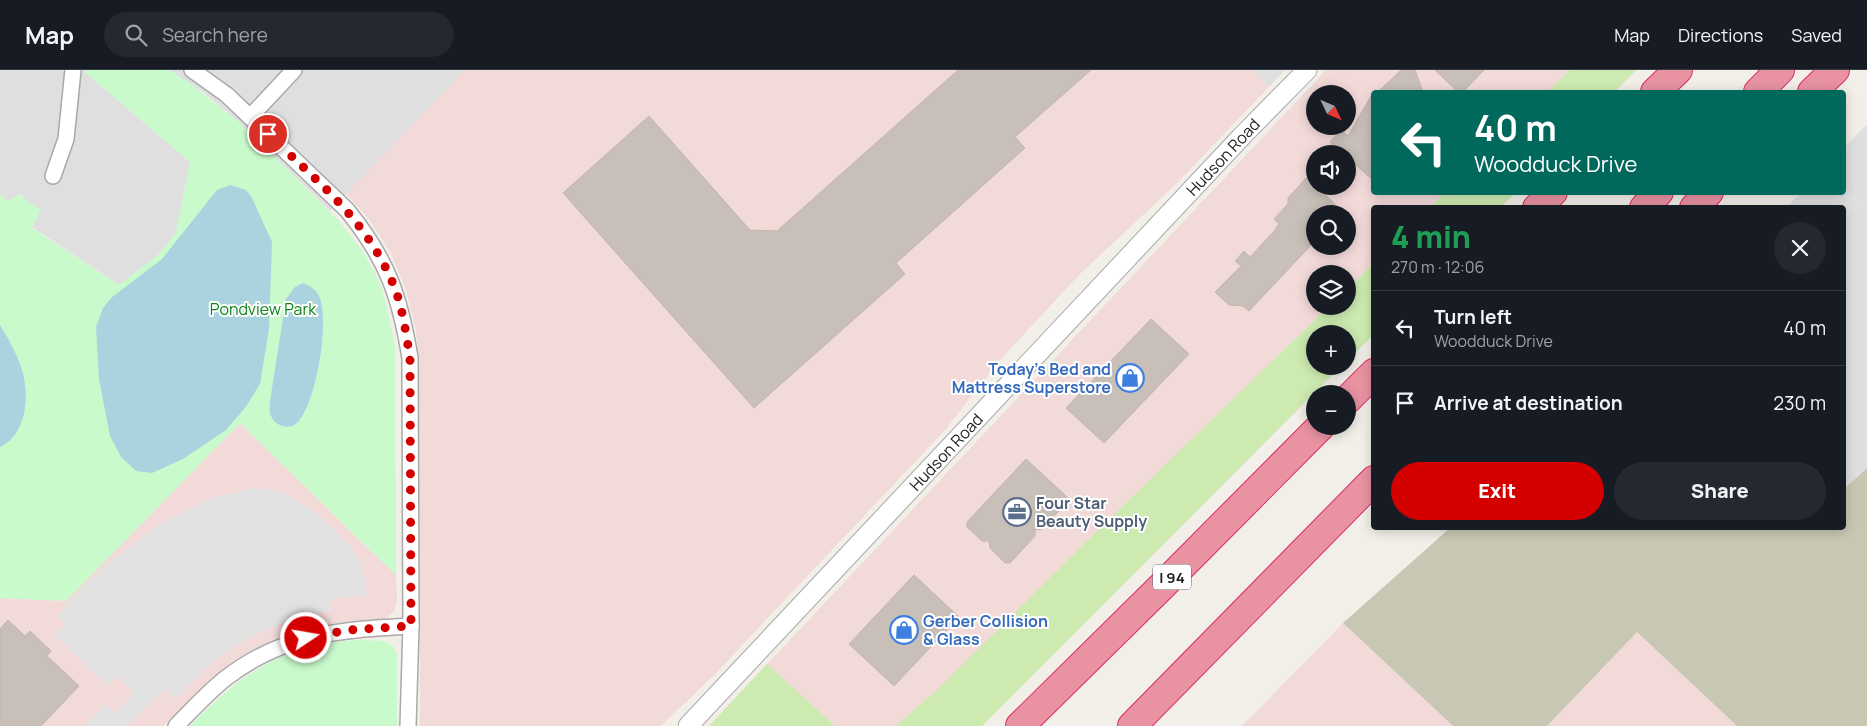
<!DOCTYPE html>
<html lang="en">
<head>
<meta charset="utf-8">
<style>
  :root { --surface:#171b24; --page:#242831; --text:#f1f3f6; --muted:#9ea1a6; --line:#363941; --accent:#d40000 }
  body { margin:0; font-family:Manrope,sans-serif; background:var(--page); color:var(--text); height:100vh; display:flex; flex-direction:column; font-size:19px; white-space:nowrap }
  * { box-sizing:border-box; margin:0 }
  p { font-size:16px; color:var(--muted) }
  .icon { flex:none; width:28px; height:28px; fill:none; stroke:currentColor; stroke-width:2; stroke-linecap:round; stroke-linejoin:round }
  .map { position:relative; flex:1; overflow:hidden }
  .drawer { position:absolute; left:1371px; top:135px; width:475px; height:325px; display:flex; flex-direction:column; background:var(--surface); border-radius:5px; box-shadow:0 2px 12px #0003 }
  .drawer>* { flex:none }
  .guide { position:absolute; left:1371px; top:20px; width:475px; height:105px; border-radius:5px; box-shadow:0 2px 12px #0003; background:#00695c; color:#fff; overflow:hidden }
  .needle { width:32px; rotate:134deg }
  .tools { position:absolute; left:1306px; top:15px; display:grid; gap:10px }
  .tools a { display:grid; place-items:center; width:50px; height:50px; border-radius:50%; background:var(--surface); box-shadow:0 2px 12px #0003; font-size:25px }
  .pin { position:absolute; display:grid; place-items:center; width:42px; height:42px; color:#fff; margin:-21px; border:2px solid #fff; border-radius:50%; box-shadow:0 1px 5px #0007 }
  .me { position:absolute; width:55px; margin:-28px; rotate:78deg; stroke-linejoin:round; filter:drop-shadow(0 0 4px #0008) }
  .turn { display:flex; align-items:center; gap:18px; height:105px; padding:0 20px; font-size:22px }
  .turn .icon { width:65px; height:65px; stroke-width:2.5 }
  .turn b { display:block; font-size:35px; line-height:42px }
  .round { display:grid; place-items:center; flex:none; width:52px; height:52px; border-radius:26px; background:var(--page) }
  .head { display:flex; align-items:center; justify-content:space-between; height:85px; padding:0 20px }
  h1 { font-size:30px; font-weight:800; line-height:38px; color:#1e9e55 }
  .button { display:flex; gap:10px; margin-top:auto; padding:10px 20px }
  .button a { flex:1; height:58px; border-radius:30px; background:var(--accent); color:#fff; font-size:20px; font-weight:800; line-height:58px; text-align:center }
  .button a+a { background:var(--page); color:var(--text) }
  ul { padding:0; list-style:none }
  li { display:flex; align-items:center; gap:15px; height:75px; padding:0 20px; border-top:1px solid var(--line) }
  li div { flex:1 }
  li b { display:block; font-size:19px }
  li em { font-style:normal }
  header { display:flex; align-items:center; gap:30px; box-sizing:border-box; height:70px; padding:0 25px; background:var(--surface); border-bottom:1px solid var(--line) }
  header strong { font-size:24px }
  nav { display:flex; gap:28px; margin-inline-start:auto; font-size:18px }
  .search { width:350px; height:45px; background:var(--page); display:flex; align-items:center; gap:12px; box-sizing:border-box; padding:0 18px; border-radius:28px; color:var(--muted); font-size:19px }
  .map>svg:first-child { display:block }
  .residential { fill:#e0dfdf }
  .commercial { fill:#f2dad9; fill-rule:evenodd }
  .construction { fill:#c7c7b4 }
  .grass { fill:#cdebb0 }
  .park { fill:#c8facc }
  .parking { fill:#e2e2e2 }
  .water { fill:#aad3df }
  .building { fill:#c7bfb8; stroke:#c4b6ab }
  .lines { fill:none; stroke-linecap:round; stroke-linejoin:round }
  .minor-casing { stroke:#a9a9a9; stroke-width:18 }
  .tertiary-casing { stroke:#a9a9a9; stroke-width:21 }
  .motorway-casing { stroke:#dc2a67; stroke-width:30 }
  .minor { stroke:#fff; stroke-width:15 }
  .tertiary { stroke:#fff; stroke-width:19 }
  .motorway { stroke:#e892a2; stroke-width:28 }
  .route { stroke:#d40000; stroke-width:9; stroke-dasharray:0 16.2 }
  .labels { text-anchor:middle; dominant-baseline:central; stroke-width:4; stroke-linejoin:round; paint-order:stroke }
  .shield { fill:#fff; stroke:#646464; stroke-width:1 }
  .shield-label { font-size:15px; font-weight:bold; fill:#222 }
  .street-label { font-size:16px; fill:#222; stroke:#fff }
  .park-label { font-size:16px; fill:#0c8416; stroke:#fff }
  .shop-label { font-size:16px; font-weight:bold; fill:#366cbe; stroke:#fff; text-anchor:end }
  .service-label { font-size:16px; font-weight:bold; fill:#4e5e75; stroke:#fff; text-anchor:start }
</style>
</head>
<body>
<header>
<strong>Map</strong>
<div class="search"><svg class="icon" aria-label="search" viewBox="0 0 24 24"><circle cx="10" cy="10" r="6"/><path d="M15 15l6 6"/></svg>Search here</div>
<nav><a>Map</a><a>Directions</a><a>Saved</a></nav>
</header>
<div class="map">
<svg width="1867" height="656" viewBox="0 0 1867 656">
  <rect width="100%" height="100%" fill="#f2efe9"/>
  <g class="residential">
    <polygon points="0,0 85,0 85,2 190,92 176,163 156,187 119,215 32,157 40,139 28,132 21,124 8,131 0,124"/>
    <polygon points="169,0 465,0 330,141 241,54 204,23"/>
    <polygon points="1252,0 1285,0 1269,17"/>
    <polygon points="1867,54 1867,398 1844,419 1844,138 1786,137 1801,123 1844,122 1844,78"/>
  </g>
  <g class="commercial">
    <polygon points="465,0 1252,0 1269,17 1175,115 1079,205 999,291 946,359 714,605 661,656 420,656 419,302 416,260 405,217 390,182 368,148 346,124"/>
    <path d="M1326,0H1636L1614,22H1374V122L1515,123L1500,137L1374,138V264L1348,290V264H1315V296H1341L982,656H709ZM1315,24H1348V56H1315ZM1315,84H1348V116H1315ZM1315,144H1348V176H1315ZM1315,204H1348V236H1315Z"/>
    <polygon points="240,353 396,505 397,530 394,542 381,551 353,551 320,555 287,564 264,574 235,590 211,609 163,656 0,656 0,528 66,531"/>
    <polygon points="1343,553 1453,656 1242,656"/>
    <polygon points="1637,561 1737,656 1547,656"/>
  </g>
  <polygon class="construction" points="1867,398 1867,656 1737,656 1637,562 1547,656 1453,656 1343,553 1450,458 1844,458 1844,419"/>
  <g class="grass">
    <polygon points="1570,0 1636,0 1614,22 1547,22"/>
    <polygon points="1445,123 1445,122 1515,123 1500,137 1430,137"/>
    <polygon points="1374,193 1374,264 1348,290 1348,264 1315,264 1315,296 1341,296 982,656 896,656 938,619 1102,456 1329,236 1348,236 1348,218"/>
    <polygon points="767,594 835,656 709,656"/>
  </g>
  <g class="park">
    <polygon points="85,0 169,0 192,15 241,54 339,151 362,180 377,207 383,222 395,274 396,505 240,353 66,531 0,528 0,124 8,131 21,124 28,132 41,139 32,158 119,215 156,187 176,163 190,92 85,2"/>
    <path d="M358,570L385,571L394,577L397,585V656H190C240,605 284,573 358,570Z"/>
  </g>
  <polygon class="parking" points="254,418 270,420 284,424 314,441 351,477 359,489 364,504 367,525 330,529 331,541 311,543 292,549 256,564 240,573 208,596 175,629 165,619 127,656 85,656 106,635 115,643 134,624 117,606 107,615 55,565 66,555 57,546 86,514 110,492 162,452 212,428"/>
  <g class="water">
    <polygon points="230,115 246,120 252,128 272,172 269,259 260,314 245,338 226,360 183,389 152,403 136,401 121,387 110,366 99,309 96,257 103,238 111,228 162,189 217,120"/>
    <path d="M303,213C311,216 317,220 320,228C329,255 317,328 299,351C290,362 273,356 270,343C269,339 270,335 270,331L286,229L295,217Z"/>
    <path d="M0,255C8,268 16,282 21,297C30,323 28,364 0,377Z"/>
  </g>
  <g class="building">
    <polygon points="958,0 1091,0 1015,67 1025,78 896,193 905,204 754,338 563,123 649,46 750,160 777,161"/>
    <polygon points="1401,0 1415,0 1423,22 1378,22"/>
    <polygon points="1435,0 1484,0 1463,22 1458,22"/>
    <polygon points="1374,21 1374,111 1348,88 1348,84 1343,84 1330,72 1341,60 1348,66"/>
    <polygon points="1307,107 1334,133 1336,144 1315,144 1315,171 1249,241 1243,236 1229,235 1215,222 1241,196 1235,191 1244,181 1250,187 1275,160 1279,154 1274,149 1288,134 1288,128"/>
    <polygon points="1151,249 1189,284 1104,373 1066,338"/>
    <polygon points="1026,389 1067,427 1067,432 1042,459 1035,460 1035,466 1010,493 1005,493 990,478 989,471 982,471 967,457 967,452"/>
    <polygon points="914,505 959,547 894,616 849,574"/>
    <polygon points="8,550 25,566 30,561 51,581 47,586 79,616 41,656 0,656 0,559"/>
  </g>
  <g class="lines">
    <defs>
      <g id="minor">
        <path d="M192,0L227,25L347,140C387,189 400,226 410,288L411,556L408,656"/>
        <polyline points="250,47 294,0"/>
        <polyline points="53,106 66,69 73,0"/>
        <path d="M176,656C192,640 208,622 226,608C284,563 341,560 411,556"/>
      </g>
      <polyline id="tertiary" points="688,656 1243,65 1307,0"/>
      <g id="motorway">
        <polyline points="1655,22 1678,0"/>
        <polyline points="1758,22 1780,0"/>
        <polyline points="1812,22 1835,0"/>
        <polyline points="1537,138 1553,122"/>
        <polyline points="1644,138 1659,122"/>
        <polyline points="1694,138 1709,122"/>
        <polyline points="1348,329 1374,303"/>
        <polyline points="1020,656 1160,518 1321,356"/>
        <polyline points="1132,656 1374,410"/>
      </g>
    </defs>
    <use href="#minor" class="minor-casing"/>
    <use href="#tertiary" class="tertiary-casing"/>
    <use href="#motorway" class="motorway-casing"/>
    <use href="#minor" class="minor"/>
    <use href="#tertiary" class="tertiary"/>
    <use href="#motorway" class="motorway"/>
  </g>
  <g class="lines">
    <path class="route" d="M268,64C318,112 367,150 394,216C403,239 406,264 410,288L411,556L348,560L306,568"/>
  </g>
  <defs>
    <symbol id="shop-ring" viewBox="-11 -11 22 22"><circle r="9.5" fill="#fff" stroke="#3f7fe0" stroke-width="1.5"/><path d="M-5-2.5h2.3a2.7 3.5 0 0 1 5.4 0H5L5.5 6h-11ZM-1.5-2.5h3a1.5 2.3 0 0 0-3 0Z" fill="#3f7fe0"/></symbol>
    <symbol id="office-ring" viewBox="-11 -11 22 22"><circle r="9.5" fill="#fff" stroke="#5c6f8a" stroke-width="1.5"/><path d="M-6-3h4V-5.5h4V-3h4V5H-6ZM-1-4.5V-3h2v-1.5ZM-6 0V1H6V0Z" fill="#5c6f8a"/></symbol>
  </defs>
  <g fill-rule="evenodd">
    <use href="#shop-ring" x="1114" y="292" width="32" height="32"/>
    <use href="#office-ring" x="1001" y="426" width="32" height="32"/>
    <use href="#shop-ring" x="888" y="544" width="32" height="32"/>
  </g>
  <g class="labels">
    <rect class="shield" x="1153" y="494.5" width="38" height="25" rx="4"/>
    <g class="shield-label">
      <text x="1172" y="507">I 94</text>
    </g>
    <g class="street-label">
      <text transform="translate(1223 87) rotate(-47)">Hudson Road</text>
      <text transform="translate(946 382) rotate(-47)">Hudson Road</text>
    </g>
    <g class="park-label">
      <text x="263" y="239">Pondview Park</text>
    </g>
    <g class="shop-label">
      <text x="1111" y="299">Today's Bed and<tspan x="1111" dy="18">Mattress Superstore</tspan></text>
      <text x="923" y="551" text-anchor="start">Gerber Collision<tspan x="923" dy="18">&amp; Glass</tspan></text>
    </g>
    <g class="service-label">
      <text x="1036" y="433">Four Star<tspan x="1036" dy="18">Beauty Supply</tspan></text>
    </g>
  </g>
</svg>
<div class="tools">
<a><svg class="needle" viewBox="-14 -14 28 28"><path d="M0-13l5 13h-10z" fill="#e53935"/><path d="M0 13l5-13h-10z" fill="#9ea1a6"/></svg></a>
<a><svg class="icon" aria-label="sound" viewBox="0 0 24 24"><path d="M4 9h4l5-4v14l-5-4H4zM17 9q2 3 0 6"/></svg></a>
<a><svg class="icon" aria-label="search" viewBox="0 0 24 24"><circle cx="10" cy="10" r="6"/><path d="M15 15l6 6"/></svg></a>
<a><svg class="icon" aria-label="layers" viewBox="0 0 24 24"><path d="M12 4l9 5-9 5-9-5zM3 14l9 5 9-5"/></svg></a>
<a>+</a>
<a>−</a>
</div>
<div class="pin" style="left:268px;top:64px;background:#d93025"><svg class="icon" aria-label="arrive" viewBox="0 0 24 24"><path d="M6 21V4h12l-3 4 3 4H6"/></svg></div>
<svg class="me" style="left:306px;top:568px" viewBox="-20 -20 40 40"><circle r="17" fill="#d40000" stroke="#fff" stroke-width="3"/><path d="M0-11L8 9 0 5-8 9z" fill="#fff"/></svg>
<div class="guide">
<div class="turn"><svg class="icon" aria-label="left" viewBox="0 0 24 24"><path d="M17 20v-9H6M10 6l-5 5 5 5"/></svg><div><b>40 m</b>Woodduck Drive</div></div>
</div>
<section class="drawer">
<div class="head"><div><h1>4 min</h1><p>270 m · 12:06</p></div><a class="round"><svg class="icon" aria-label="close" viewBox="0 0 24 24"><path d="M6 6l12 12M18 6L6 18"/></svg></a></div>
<ul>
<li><svg class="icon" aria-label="left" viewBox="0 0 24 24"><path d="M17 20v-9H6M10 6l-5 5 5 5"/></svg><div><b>Turn left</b><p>Woodduck Drive</p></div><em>40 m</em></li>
<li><svg class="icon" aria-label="arrive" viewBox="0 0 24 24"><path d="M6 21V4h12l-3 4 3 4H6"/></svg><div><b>Arrive at destination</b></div><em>230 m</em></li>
</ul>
<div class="button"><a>Exit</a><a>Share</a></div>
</section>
</div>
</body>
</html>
